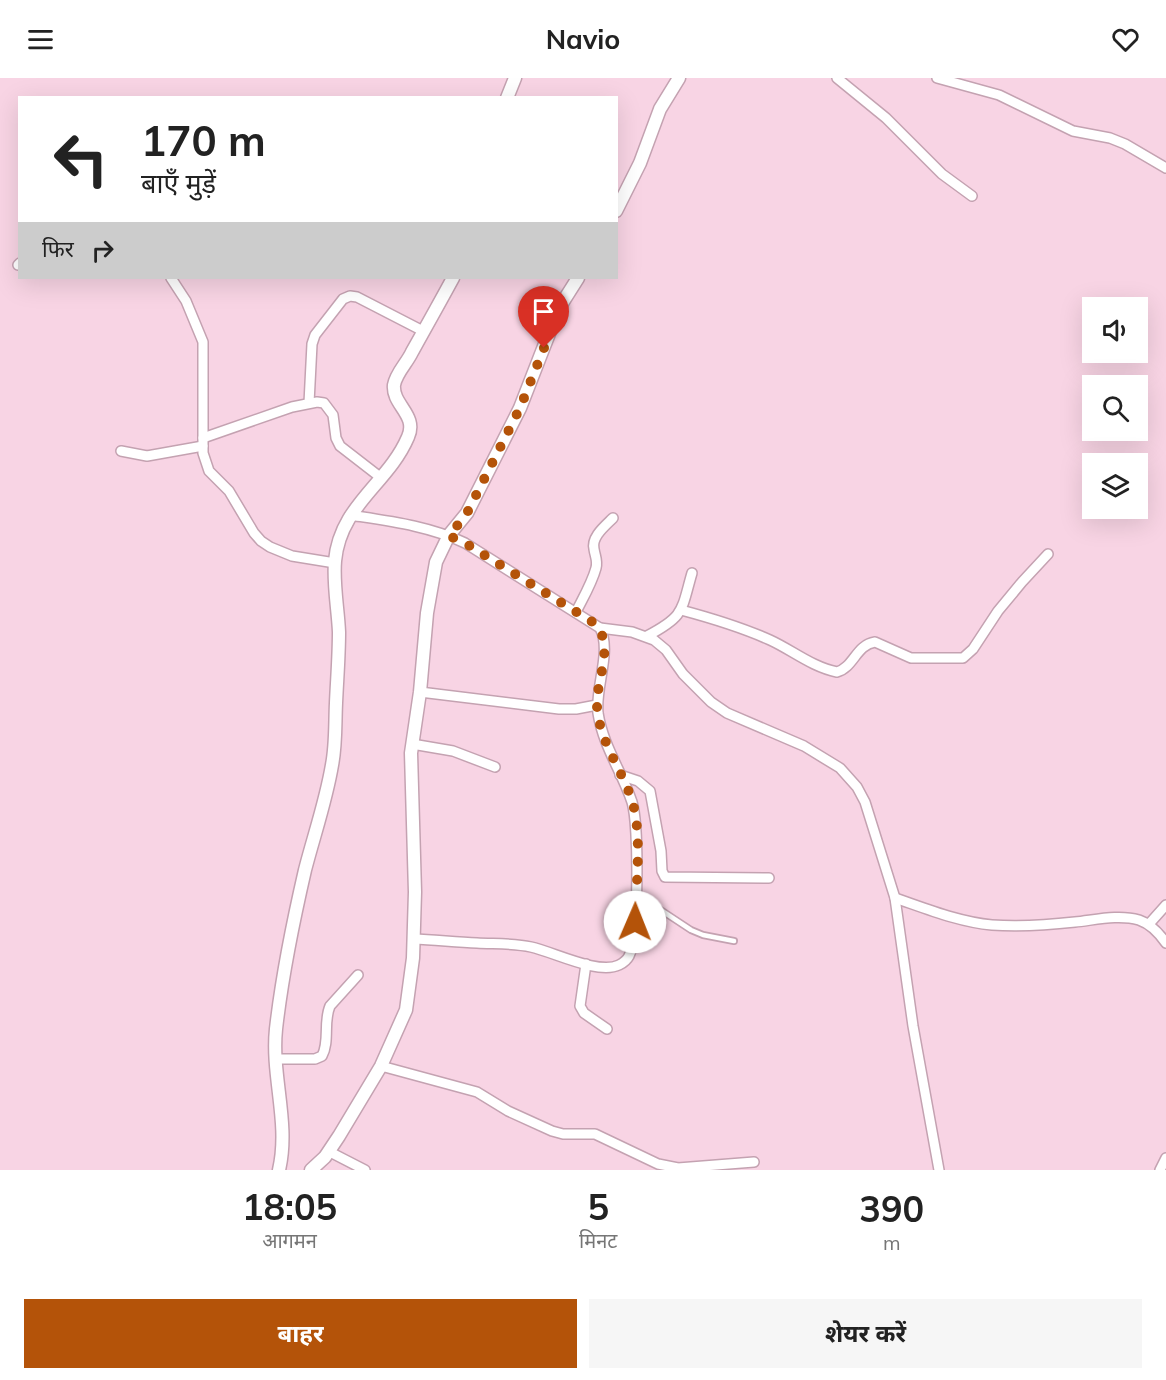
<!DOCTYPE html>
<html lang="hi">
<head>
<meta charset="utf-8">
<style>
  :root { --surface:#fff; --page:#f6f6f6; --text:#222; --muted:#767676; --accent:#b45309 }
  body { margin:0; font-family:Mulish,"Noto Sans Devanagari",sans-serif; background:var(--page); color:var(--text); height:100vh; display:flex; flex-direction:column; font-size:22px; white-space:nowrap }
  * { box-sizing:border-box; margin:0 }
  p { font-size:20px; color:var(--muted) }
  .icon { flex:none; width:33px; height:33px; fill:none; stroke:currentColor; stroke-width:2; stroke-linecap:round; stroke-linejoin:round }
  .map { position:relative; height:1092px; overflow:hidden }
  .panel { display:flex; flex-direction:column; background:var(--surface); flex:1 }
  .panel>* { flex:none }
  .banner { position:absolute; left:18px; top:18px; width:600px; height:183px; border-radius:0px; box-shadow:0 6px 24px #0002; background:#fff; color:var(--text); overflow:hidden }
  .tools { position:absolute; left:1082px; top:219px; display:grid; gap:12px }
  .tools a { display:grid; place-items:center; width:66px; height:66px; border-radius:0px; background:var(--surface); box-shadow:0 6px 24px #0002; font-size:30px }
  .pin { position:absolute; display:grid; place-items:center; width:51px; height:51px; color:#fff; margin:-62px -26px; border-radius:50% 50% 50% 0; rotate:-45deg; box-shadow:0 0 6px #0007 }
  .pin .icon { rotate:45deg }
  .me { position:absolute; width:66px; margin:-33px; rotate:1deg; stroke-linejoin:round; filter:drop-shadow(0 0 4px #0008) }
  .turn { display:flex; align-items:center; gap:21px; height:126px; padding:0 24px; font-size:27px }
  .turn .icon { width:78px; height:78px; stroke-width:2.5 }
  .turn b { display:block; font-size:42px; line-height:51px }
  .then { display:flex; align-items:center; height:57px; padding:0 24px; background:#0003; gap:12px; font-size:22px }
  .eta { display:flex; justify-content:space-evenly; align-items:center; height:102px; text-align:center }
  .eta b { font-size:36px; font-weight:700; line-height:42px }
  .primary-button { display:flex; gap:12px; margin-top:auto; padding:12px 24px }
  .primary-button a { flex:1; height:69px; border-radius:0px; background:var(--accent); color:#fff; font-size:24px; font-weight:700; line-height:69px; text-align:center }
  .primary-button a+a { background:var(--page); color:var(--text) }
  header { display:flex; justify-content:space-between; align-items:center; height:78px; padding:0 24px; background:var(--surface); font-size:27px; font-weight:700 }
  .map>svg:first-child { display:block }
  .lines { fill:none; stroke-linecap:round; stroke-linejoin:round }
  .service-casing { stroke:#c4a2b1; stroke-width:8 }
  .minor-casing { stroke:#c4a2b1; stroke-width:12 }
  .tertiary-casing { stroke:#c4a2b1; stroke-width:15 }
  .service { stroke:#fff; stroke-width:4.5 }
  .minor { stroke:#fff; stroke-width:9 }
  .tertiary { stroke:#fff; stroke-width:12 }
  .route { stroke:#b45309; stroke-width:10; stroke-dasharray:0 18 }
</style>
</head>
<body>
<header><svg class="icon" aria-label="menu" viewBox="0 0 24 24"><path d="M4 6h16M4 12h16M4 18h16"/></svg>Navio<svg class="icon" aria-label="heart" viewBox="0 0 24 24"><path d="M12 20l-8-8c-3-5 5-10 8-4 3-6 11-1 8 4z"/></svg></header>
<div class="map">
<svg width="1166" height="1092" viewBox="0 0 1166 1092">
  <rect width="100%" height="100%" fill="#f8d4e4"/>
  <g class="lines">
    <defs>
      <polyline id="service" points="638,817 691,852 703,857 734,863"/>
      <g id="minor">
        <polyline points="837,0 886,40 942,96 972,118"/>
        <polyline points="937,0 999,17 1073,53 1110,60 1125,66 1166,90"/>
        <polyline points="18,187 20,185"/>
        <polyline points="171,200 186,223 203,264 203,375 209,393 229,413 254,455 261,463 270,469 292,478 335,485"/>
        <polyline points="309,325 312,266 315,257 343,221 350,218 357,219 423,253"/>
        <polyline points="203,360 292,329 317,324 324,325 333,337 336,360 340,368 380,399"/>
        <polyline points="121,373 147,378 203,368"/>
        <path d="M350,437C389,443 430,448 465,465L600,550C612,573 595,609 598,635C603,668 622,694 632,724C639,747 639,858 629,878C627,882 623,885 619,887C598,897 554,874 531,869C514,865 495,866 477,865C456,864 435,862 414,861"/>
        <path d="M681,532C711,540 741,549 770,562C792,572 812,589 837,594C854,589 856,567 875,564L911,580H963L973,571L998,533L1022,504L1048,476"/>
        <path d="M576,534C583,520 592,505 596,490C598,483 595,478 594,471C591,459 605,448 613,440"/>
        <polyline points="600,550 632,554 654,562 666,572 683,596 711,624 727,635 804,668 840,690 857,709 865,724 895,820 913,948 939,1092"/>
        <path d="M647,558C685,538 681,533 692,495"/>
        <polyline points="420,614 559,631 576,631 597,627"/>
        <polyline points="412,666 453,673 495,689"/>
        <polyline points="620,697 638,703 650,713 661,773 662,793 665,799 769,800"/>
        <path d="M895,820C927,831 959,844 992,847C1020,849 1048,847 1075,844C1095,842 1119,836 1139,842C1151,846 1159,855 1166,865"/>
        <polyline points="1149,846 1166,827"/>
        <polyline points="586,886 580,928 584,935 607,951"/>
        <path d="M275,981H315L322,978C330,963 323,944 330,928L358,897"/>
        <polyline points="381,988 477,1014 508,1033 552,1053 563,1056 595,1056 658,1086 678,1090 754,1084"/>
        <polyline points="328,1073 365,1092"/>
        <polyline points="1160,1092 1166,1080"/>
      </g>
      <g id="tertiary">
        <polyline points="507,20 515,0"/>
        <polyline points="616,133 640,85 660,31 679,0"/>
        <path d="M279,1092C290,1045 271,998 276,951C282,898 293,844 305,792C314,757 326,723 332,687C336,667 335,646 336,625C337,602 339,578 339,554C338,531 333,506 335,483C340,427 388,406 408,359C418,337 392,327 394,307C396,295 407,285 412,274C426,249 440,224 453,200"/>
        <polyline points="311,1092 325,1079 339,1058 381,988 406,932 413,880 415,814 411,675 420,614 427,535 436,484 449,457 467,435 520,330 559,230 578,200"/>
      </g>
    </defs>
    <use href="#service" class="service-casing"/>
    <use href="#minor" class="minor-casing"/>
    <use href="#tertiary" class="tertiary-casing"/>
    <use href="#service" class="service"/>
    <use href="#minor" class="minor"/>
    <use href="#tertiary" class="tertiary"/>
  </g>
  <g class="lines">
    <path class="route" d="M544,270L520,330L467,435L449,458L465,465L594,545C616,566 596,601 597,628C599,664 623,692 633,726C642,759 636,809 635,844"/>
  </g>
</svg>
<div class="tools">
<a><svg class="icon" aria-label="sound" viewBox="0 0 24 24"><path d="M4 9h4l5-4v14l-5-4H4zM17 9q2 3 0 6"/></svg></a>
<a><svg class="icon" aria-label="search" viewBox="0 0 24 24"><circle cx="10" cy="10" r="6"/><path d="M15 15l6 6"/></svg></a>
<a><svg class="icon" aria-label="layers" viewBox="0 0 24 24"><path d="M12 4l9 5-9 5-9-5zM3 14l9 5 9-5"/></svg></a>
</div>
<div class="pin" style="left:544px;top:270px;background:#d93025"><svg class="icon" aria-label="arrive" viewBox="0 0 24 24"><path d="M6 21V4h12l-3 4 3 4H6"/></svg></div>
<svg class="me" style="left:635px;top:844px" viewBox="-20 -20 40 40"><circle r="19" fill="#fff"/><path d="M0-13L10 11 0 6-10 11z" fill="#b45309"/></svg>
<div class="banner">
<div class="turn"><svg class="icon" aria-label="left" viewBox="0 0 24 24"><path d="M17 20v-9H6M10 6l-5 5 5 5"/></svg><div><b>170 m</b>बाएँ मुड़ें</div></div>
<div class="then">फिर<svg class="icon" aria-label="right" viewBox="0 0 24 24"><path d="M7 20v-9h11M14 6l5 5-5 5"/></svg></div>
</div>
</div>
<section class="panel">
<div class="eta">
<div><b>18:05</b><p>आगमन</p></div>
<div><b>5</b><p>मिनट</p></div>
<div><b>390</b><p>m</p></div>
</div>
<div class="primary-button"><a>बाहर</a><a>शेयर करें</a></div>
</section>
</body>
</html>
